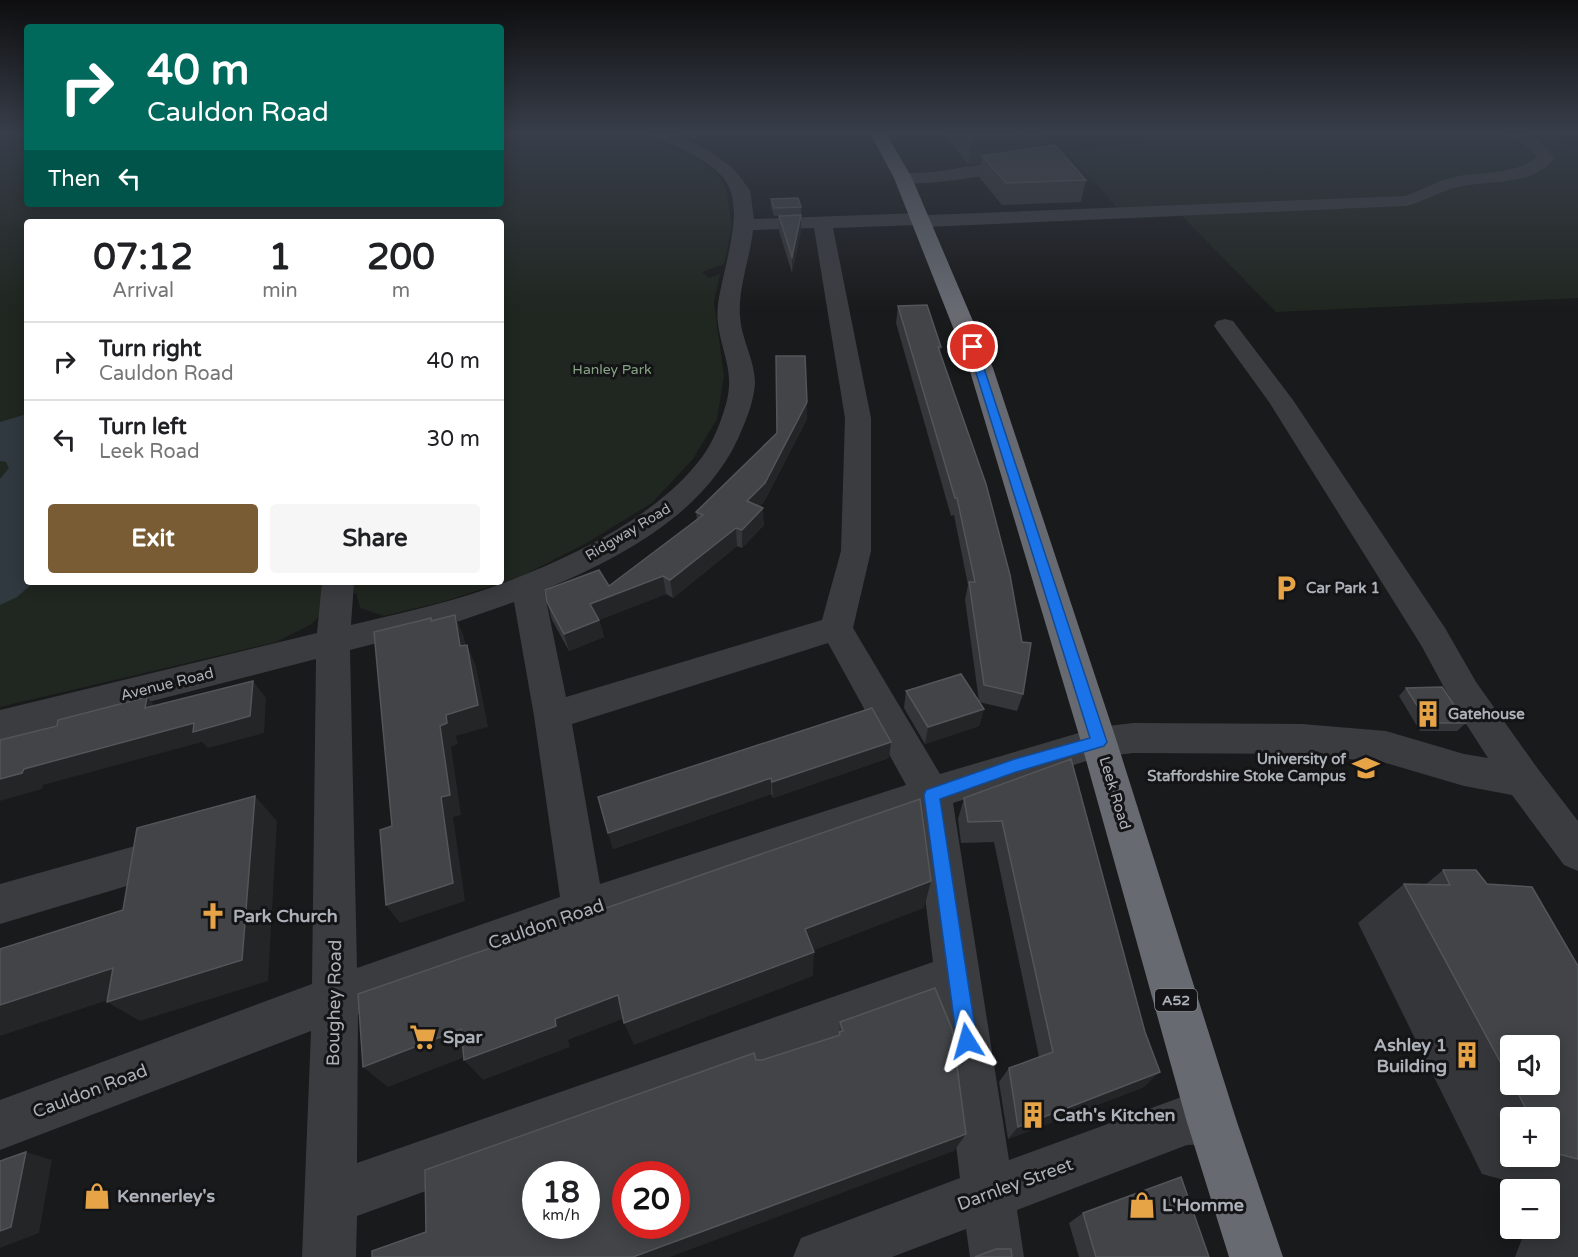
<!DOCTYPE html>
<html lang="en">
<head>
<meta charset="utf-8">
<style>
  :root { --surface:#fff; --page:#f6f6f6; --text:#202124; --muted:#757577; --line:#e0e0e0; --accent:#795c34 }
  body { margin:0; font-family:"Varela Round",sans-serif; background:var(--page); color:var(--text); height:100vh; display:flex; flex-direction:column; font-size:22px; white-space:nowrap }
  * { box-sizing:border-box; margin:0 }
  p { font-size:20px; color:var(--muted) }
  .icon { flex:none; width:33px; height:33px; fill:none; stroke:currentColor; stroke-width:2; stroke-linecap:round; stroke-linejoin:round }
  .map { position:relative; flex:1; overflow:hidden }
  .side { position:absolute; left:24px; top:219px; width:480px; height:366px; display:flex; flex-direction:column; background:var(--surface); border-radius:6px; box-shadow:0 3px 15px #0003 }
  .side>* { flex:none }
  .hud { position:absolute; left:24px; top:24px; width:480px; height:183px; border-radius:6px; box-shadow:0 3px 15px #0003; background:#00695c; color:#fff; overflow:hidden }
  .controls { position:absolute; left:1500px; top:1035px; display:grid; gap:12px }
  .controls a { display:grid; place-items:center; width:60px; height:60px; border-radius:6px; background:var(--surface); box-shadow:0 3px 15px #0003; font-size:30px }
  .speed { position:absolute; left:522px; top:1161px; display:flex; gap:12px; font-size:30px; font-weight:700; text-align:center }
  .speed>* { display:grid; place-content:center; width:78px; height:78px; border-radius:50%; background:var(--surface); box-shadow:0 3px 15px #0003; line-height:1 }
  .speed small { font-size:15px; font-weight:400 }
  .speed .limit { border:9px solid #d22; background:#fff; color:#111 }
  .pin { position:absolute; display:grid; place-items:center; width:51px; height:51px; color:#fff; margin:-26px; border:3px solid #fff; border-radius:50%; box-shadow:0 2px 6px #0007 }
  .me { position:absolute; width:66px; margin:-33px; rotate:352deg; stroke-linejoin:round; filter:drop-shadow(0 0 4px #0008) }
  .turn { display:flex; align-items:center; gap:21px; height:126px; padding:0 24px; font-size:27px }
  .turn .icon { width:78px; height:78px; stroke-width:2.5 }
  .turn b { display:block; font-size:42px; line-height:51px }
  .then { display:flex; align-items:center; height:57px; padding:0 24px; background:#0003; gap:12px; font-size:22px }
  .eta { display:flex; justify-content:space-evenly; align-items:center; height:102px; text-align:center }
  .eta b { font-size:36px; font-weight:700; line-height:42px }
  .primary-button { display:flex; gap:12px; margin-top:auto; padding:12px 24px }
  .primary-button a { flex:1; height:69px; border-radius:6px; background:var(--accent); color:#fff; font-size:24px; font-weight:700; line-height:69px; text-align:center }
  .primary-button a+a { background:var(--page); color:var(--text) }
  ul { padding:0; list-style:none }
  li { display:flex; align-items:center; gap:18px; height:78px; padding:0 24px; border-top:2px solid var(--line) }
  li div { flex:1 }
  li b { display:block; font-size:22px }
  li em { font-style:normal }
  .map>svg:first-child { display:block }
  .green { fill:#202620; fill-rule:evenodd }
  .water { fill:#30393f }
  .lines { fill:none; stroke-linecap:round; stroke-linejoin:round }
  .minor { fill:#3b3c40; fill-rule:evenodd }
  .highway { fill:#676a71; fill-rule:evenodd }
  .wall { fill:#353639; fill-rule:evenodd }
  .shaded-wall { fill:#242527 }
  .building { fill:#424447; stroke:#535559; stroke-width:1.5; fill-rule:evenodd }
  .route { fill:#1a73e8; stroke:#114b97; stroke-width:1.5 }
  .labels { text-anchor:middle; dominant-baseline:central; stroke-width:6; stroke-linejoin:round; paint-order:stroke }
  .far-park-label { font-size:14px; fill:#86a385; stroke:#141416 }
  .far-street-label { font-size:14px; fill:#adb2ba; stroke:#141416 }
  .shield { fill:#141416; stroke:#7f8389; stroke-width:1.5 }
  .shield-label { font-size:14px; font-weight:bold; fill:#adb2ba }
  .poi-label { font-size:15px; font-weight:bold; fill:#adb2ba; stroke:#141416; text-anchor:start }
  .street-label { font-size:15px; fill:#adb2ba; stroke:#141416 }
  .near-poi-label { font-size:18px; font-weight:bold; fill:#adb2ba; stroke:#141416; text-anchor:start }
  .near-street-label { font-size:18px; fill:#adb2ba; stroke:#141416 }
</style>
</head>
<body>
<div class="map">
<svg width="1578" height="1257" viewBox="0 0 1578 1257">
  <rect width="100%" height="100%" fill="#191a1b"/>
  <g class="green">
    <path d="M0,133H27V204H501V133H637L700,162L716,173L726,188L732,227L724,264L702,272L709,278L720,274L714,302L724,376L717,419L693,459L652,503L585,544L520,577L442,602L384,616L360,608L356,593L323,600L322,613L312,624L276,642L0,707ZM27,222H501V582H27Z"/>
    <polygon points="1210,133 1528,133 1578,148 1578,298 1276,312 1182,216 1127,219 1068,152"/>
  </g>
  <polygon class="water" points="27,414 27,582 34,582 17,597 0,605 0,479 9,468 6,462 0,461 0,422"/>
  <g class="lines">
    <g class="minor">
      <path d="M647,133H671L709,151L733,168L750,190L754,219L920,213L927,215L1405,196C1422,190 1437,181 1455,177C1482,171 1514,176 1537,157L1534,152L1505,133C1529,133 1541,138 1554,158C1533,188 1485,179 1454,188C1437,193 1423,202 1406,206L925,227L918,225L833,228L871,418V551L853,628L940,774L1099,727L1133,723L1302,724L1386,731L1464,754L1488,758L1452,702L1421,645L1269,402L1214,326L1217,321L1225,319L1233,321L1293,400L1445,628L1476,682L1538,769L1578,821V871L1564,865L1512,795L1464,786L1386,763L1302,754L1133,753L1099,757L953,803L1009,1160L1187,1095L1211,1094L1229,1101L1236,1119L1229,1137L1211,1144L1187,1145L1017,1210L1024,1257H970L966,1229L892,1257H793L801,1238L960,1178L939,1005L357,1216L356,1257H302L311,1031L0,1150V1100L312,984L316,659L0,740V710L317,633L322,582H354L351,625C383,617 416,610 448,601C529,578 651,527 702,457C713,442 721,422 726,404C735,372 722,354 718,324C716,310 719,296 722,283C743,191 746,172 649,136ZM814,228L845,418L841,551L822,620L566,697L544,590C622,557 711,511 743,427C749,413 754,398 755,383C755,360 741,339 740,316C738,287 750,259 753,230ZM514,602L534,716L560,897L357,968L350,650L451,624ZM828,643L906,785L600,884L572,724ZM915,816L933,962L357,1163L358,1014L583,931Z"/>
      <path d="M1026,158L1032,159L1034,163L1032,167C1004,173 922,188 897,182L894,178L897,174L933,172Z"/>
      <polygon points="135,846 150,851 156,865 150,879 0,924 0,884"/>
    </g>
    <polygon class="highway" points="870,133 886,133 912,178 993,368 1117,742 1236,1119 1283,1257 1229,1257 1186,1119 1081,742 969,368 894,178"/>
  </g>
  <g class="wall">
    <polygon points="943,133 1042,133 1040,148 1086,180 1081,202 1002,205 979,177 981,162 968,164"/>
    <polygon points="771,199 801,207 801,215 774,216 771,207"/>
    <polygon points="779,216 801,231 792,273 779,231"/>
    <polygon points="898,306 941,347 940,352 1023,694 1017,711 979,702 984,709 979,726 925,744 904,708 906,691 979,701 965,600 968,585 954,515 951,516 896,323"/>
    <polygon points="807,419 765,500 760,506 764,525 742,548 737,546 673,598 666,594 599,620 604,637 569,651 552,620 547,602 609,586 697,520 696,512 777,433"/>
    <polygon points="1406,688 1466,723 1457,731 1420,731 1399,696"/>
    <polygon points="889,758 773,798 771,794 613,849 598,797"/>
    <polygon points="1071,759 1144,1087 1008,1139 999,1082 1009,1068 1039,1057 994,842 961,843 958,819 964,798"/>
    <path d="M1443,870L1487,884L1578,966V1257H1515L1526,1228H1550V1190H1541L1482,1174L1358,923L1404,884L1425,885ZM1510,1046L1550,1084H1510ZM1510,1118H1550V1156H1510Z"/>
    <polygon points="840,1022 954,1151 426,1232 756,1060 762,1060 838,1035"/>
    <polygon points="1083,1213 1209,1257 1079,1257 1069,1223"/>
  </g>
  <g class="shaded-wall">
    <polygon points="988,133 1042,133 1038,154 982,156 981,162 968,164 973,135"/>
    <polygon points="801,215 801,231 792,273 792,257"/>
    <polygon points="807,402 807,419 765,500 748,519 747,501"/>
    <polygon points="763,508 764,525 742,548 742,530"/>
    <polygon points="736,528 737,546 673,598 670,580"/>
    <polygon points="663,576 666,594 594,622 590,604"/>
    <polygon points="455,615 464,637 470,668 460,646"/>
    <polygon points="599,620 604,637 569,651 564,634"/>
    <polygon points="467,645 476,666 488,727 456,736 458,744 451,747 461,815 453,817 465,901 400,923 386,905 441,797 440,726 446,715"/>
    <polygon points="253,681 266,698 264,733 208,748 202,742 43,785 42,789 0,801 0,779 24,769"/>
    <polygon points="147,697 162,714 145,708"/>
    <polygon points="984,709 979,726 925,744 928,727"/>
    <polygon points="891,742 889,758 773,798 772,782"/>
    <polygon points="771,778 771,794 613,849 608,833"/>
    <polygon points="255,796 277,821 268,981 140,1021 107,1002"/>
    <polygon points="931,881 924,908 804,954 805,929"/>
    <polygon points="814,952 813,976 634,1045 624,1023"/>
    <polygon points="113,968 144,988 0,1036 0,1005"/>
    <polygon points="618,995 628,1017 568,1040 570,1047 483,1080 464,1060 555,1019"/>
    <polygon points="461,1029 480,1051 388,1087 363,1067"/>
    <polygon points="1160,1072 1144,1087 1008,1139 1018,1127"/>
    <polygon points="966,1134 954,1151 670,1257 633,1257"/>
    <polygon points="26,1152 52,1160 39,1233 0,1248 0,1231"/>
  </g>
  <g class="building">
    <polygon points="971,133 988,133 973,135"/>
    <polygon points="1055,145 1086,180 1006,183 982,156"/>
    <polygon points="798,198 801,207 774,208 771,199"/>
    <polygon points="801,215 792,257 779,216"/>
    <polygon points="927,305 941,347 938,347 986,484 1010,575 1022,642 1031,643 1023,694 984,685 969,582 975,582 957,498 955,498 898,306"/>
    <polygon points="776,356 805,356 807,402 765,483 747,501 763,508 742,530 736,528 670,580 663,576 590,604 599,620 564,634 547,602 545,590 599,570 609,586 703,515 696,512 777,433"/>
    <polygon points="455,615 460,646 467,645 478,705 446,715 447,723 440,726 450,795 441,797 453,883 386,905 380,830 392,826 374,632 431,618 431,621"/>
    <polygon points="961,674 984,709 928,727 906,691"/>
    <polygon points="253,681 250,716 193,732 194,723 24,769 22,773 0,779 0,740 57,726 58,720 147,697 145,708"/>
    <polygon points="1442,687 1466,723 1428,723 1406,688"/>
    <polygon points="872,708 891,742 772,782 771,778 608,833 598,797"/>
    <polygon points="1071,759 1145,1032 1160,1072 1018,1127 1009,1068 1053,1052 1002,821 968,822 964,798"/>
    <polygon points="255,796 242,960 107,1002 113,968 0,1005 0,949 123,910 137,828"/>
    <polygon points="920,799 931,881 805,929 814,952 624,1023 618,995 555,1019 556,1026 464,1060 461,1029 363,1067 358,994"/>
    <polygon points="1443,870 1476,870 1487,884 1532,887 1578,966 1578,1159 1550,1152 1550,1118 1531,1118 1513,1084 1550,1084 1550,1046 1510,1046 1510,1080 1404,884 1450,885"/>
    <path d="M935,988L952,1029L966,1134L633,1257H372V1251L426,1232L425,1170L754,1053L756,1060H762L840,1035L839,1032L843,1031L840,1022ZM536,1174H586V1226H536ZM626,1174H676V1226H626Z"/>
    <polygon points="26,1152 11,1227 0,1231 0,1161"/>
    <polygon points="1181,1177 1209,1257 1096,1257 1083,1213"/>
    <polygon points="996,1249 1011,1249 1012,1257 975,1257"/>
  </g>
  <linearGradient id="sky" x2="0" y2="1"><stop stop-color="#0e0e0f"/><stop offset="0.43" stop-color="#383e4a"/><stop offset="1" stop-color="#383e4a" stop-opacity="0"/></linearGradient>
  <rect width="1578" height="309" fill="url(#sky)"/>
  <polygon class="route" points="973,344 977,347 1107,742 1104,746 1016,772 940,799 977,1041 974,1048 967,1051 960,1048 957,1041 924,795 926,790 1015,759 1090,738 968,347"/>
  <defs>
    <symbol id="parking-bare" viewBox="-9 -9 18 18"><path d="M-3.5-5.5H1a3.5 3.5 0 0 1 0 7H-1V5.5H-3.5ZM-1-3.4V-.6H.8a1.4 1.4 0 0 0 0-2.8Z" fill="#e6a447" stroke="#141416" stroke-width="2.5" paint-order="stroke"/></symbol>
    <symbol id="building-bare" viewBox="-9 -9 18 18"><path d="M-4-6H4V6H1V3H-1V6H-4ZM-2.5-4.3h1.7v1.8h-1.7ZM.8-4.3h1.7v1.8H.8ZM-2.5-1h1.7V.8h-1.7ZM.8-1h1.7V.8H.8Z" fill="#e6a447" stroke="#141416" stroke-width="2.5" paint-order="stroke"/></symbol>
    <symbol id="university-bare" viewBox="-9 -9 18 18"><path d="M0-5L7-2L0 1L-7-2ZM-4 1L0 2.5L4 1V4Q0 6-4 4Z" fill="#e6a447" stroke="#141416" stroke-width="2.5" paint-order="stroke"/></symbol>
    <symbol id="church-bare" viewBox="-9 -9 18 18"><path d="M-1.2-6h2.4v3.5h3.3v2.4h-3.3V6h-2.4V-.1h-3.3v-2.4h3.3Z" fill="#e6a447" stroke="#141416" stroke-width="2.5" paint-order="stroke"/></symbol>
    <symbol id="supermarket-bare" viewBox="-9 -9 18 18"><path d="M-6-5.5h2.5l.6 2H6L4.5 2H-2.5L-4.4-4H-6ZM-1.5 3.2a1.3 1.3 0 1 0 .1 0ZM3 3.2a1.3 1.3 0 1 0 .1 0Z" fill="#e6a447" stroke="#141416" stroke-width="2.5" paint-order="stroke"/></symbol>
    <symbol id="shop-bare" viewBox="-9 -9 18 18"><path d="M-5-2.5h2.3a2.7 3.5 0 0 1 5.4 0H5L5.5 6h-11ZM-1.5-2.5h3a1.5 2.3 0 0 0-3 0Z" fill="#e6a447" stroke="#141416" stroke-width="2.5" paint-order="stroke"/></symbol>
  </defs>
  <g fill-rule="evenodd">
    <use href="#parking-bare" x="1267" y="569" width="38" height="38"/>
    <use href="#building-bare" x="1409" y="695" width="38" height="38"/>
    <use href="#university-bare" x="1347" y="749" width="38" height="38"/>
    <use href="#church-bare" x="194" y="897" width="38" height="38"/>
    <use href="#supermarket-bare" x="404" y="1018" width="38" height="38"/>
    <use href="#building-bare" x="1448" y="1036" width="38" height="38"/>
    <use href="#building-bare" x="1014" y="1096" width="38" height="38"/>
    <use href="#shop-bare" x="78" y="1177" width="38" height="38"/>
    <use href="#shop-bare" x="1123" y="1186" width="38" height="38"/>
  </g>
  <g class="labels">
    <g class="far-park-label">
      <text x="612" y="369">Hanley Park</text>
    </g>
    <g class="far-street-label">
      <text transform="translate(628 532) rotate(-31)">Ridgway Road</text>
    </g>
    <rect class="shield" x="1155" y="989" width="42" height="22" rx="4.5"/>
    <g class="shield-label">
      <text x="1176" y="1000">A52</text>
    </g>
    <g class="poi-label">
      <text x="1306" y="588">Car Park 1</text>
      <text x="1448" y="714">Gatehouse</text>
      <text x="1346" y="759" text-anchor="end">University of<tspan x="1346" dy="17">Staffordshire Stoke Campus</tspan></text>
    </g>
    <g class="street-label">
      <text transform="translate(167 684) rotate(-14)">Avenue Road</text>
      <text transform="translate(1115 793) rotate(73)">Leek Road</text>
    </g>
    <g class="near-poi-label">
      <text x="233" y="916">Park Church</text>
      <text x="443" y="1037">Spar</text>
      <text x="1447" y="1045" text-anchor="end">Ashley 1<tspan x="1447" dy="21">Building</tspan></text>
      <text x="1053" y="1115">Cath's Kitchen</text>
      <text x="117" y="1196">Kennerley's</text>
      <text x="1162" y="1205">L'Homme</text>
    </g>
    <g class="near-street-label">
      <text transform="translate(546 924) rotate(-19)">Cauldon Road</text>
      <text transform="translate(334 1003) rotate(-89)">Boughey Road</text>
      <text transform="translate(90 1091) rotate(-21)">Cauldon Road</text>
      <text transform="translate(1015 1184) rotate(-20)">Darnley Street</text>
    </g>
  </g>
</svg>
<div class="controls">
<a><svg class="icon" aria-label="sound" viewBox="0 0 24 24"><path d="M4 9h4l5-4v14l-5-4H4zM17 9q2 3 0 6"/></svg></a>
<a>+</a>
<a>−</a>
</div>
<div class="speed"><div>18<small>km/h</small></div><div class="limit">20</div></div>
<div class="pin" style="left:973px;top:347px;background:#d93025"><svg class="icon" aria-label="arrive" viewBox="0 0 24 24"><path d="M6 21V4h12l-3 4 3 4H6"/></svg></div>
<svg class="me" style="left:967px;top:1041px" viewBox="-20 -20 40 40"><path d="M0-17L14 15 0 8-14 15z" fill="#1a73e8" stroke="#fff" stroke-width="4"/></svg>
<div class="hud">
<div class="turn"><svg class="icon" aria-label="right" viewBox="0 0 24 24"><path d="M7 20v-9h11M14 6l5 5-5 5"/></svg><div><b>40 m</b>Cauldon Road</div></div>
<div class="then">Then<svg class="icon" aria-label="left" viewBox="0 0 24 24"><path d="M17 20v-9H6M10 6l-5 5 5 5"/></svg></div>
</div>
<section class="side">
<div class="eta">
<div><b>07:12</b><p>Arrival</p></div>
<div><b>1</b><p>min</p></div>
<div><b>200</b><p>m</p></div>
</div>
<ul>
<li><svg class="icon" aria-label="right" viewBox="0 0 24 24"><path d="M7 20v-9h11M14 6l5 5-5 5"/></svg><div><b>Turn right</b><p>Cauldon Road</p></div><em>40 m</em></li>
<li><svg class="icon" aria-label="left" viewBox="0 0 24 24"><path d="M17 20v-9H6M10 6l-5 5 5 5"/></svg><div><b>Turn left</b><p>Leek Road</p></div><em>30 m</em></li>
</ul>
<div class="primary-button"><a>Exit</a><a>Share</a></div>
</section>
</div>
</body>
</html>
